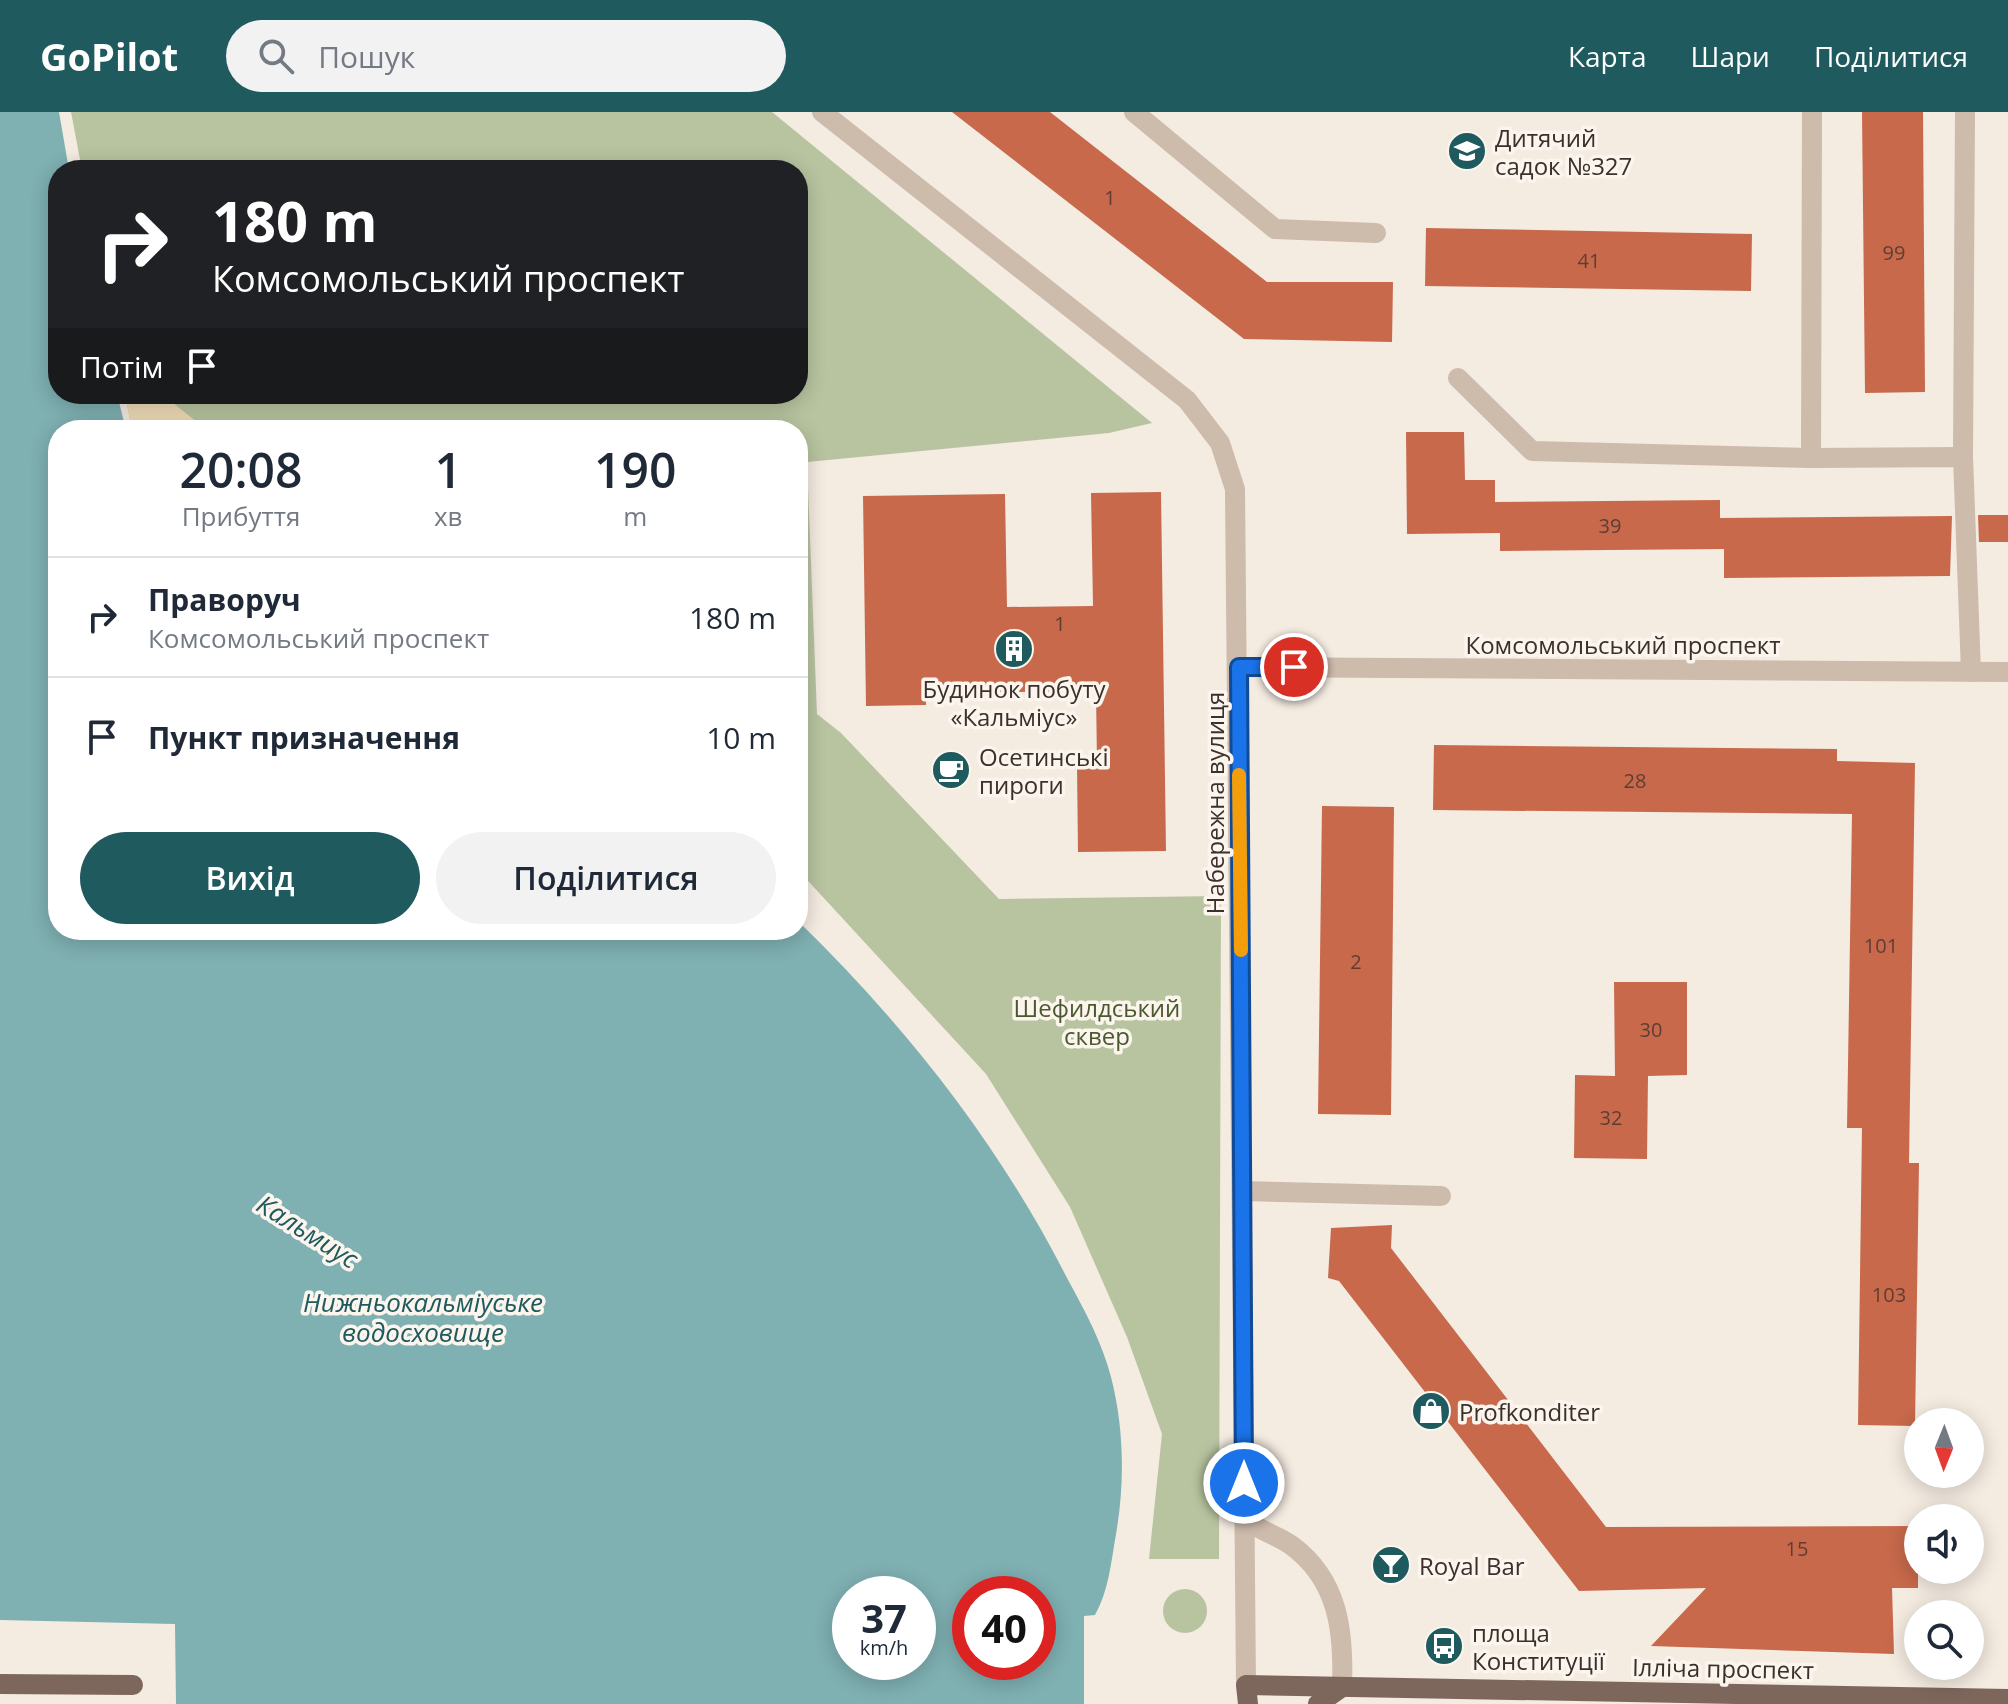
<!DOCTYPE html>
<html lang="uk">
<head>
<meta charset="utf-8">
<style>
  :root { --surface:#fff; --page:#f2f2f3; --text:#1f2937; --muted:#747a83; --line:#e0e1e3; --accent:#1f5a5e }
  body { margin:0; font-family:"Open Sans",sans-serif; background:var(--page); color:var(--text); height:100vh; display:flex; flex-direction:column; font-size:30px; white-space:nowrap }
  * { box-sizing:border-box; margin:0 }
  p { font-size:26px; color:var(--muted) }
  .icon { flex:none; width:44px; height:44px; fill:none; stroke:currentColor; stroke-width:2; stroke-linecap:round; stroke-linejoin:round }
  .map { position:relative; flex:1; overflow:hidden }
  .details { position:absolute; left:48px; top:308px; width:760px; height:520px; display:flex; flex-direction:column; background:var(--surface); border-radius:32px; box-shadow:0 4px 20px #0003 }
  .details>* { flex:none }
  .banner { position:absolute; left:48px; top:48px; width:760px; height:244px; border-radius:32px; box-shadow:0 4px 20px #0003; background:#202124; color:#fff; overflow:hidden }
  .needle { width:52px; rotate:181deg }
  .tools { position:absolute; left:1904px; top:1296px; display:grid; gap:16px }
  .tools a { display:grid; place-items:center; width:80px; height:80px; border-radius:50%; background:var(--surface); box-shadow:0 4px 20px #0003; font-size:40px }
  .speed { position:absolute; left:832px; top:1464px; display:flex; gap:16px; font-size:40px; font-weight:700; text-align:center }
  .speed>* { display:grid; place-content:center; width:104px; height:104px; border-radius:50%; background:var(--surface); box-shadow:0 4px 20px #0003; line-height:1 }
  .speed small { font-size:20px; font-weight:400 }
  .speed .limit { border:12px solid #d22; background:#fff; color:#111 }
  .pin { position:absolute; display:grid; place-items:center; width:68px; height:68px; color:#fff; margin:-34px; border:4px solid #fff; border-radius:50%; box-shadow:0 2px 8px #0007 }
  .me { position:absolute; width:88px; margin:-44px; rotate:0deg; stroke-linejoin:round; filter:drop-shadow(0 0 6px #0008) }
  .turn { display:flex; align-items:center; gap:28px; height:168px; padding:0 32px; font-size:36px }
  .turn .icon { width:104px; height:104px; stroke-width:2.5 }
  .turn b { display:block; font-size:56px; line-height:68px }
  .then { display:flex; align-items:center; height:76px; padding:0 32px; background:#0003; gap:16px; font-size:30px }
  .eta { display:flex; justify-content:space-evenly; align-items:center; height:136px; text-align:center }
  .eta b { font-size:48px; font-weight:600; line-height:56px }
  .cta { display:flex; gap:16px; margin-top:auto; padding:16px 32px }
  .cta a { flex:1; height:92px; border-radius:48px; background:var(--accent); color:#fff; font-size:32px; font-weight:600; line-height:92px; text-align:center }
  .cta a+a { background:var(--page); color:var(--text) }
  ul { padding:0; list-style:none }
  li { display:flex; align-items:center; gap:24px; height:120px; padding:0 32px; border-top:2px solid var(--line) }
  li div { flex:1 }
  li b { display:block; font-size:30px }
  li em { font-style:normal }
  header { display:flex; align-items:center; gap:48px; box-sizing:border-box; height:112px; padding:0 40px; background:var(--accent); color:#fff }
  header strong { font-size:38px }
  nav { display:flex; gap:44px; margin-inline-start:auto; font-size:28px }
  .search { width:560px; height:72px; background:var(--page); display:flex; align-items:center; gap:20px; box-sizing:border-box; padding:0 28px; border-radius:44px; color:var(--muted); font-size:30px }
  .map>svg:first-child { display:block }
  .green { fill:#b8c4a0 }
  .sand { fill:#efdcb8 }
  .water { fill:#7fb0b2; fill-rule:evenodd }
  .building { fill:#c8694b }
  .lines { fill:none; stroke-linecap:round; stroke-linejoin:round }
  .minor { stroke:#cdbbac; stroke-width:20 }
  .major { stroke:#7d675c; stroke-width:20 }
  .route-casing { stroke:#114b97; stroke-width:20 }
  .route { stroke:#1a73e8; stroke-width:14 }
  .slow { stroke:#f59e0b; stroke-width:14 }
  .labels { text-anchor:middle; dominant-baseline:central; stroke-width:7; stroke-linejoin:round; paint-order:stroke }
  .number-label { font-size:20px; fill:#5e3e33 }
  .poi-label { font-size:24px; fill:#3b302b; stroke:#fbf5ee; text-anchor:start }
  .street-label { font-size:24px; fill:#3b302b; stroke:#fbf5ee }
  .park-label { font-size:24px; fill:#4a5a2e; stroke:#fbf5ee }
  .water-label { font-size:26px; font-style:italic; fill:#1f5a5e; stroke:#fbf5ee }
</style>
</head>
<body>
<header>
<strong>GoPilot</strong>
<div class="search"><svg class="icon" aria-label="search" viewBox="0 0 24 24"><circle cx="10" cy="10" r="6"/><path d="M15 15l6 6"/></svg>Пошук</div>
<nav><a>Карта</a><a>Шари</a><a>Поділитися</a></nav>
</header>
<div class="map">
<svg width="2008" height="1592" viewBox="0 0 2008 1592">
  <rect width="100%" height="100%" fill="#f4ebe1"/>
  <g class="green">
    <polygon points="71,0 772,0 1152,311 1109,321 807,350 817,602 841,621 999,787 1221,784 1219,1447 1149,1447 1162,1322 1127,1225 1070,1095 986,962 798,758 798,318 132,318 125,282 798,282 798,58 82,58"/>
    <circle cx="1185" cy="1499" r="22"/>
  </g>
  <polygon class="sand" points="125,282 168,282 173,291 207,318 132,318"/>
  <path class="water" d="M0,0H59L69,58H58V282H117L126,318H58V818H798V809C905,913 999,1032 1067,1166C1084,1197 1102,1230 1111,1265C1124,1315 1125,1371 1116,1422C1111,1450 1109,1478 1095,1503L1084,1504V1592H176L175,1512L0,1508ZM850,1482H918V1550H850ZM970,1482H1038V1550H970Z"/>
  <g class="building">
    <polygon points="952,0 1050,0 1267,170 1393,170 1392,230 1244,227"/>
    <polygon points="1862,0 1923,0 1925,280 1865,281"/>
    <polygon points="1426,116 1752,122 1751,179 1425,174"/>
    <polygon points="1406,320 1464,320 1465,368 1495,368 1495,390 1720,388 1720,406 1952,404 1950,464 1724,466 1724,437 1500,439 1500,421 1407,422"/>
    <polygon points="1161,380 1166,739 1078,740 1077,652 1097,652 1096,579 926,581 926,593 866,594 863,384 1005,382 1007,495 1093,494 1091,381"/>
    <polygon points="1978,403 2008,403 2008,430 1979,430"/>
    <polygon points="1434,633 1837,637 1837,649 1915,651 1909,1051 1919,1051 1915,1314 1858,1313 1862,1016 1847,1016 1852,702 1433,698"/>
    <polygon points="1322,694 1394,695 1391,1003 1318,1002"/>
    <polygon points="1614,870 1687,870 1687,963 1648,964 1647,1047 1574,1046 1575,963 1615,964"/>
    <polygon points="1392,1113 1391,1136 1606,1415 1918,1414 1918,1476 1892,1476 1894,1542 1651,1534 1706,1476 1579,1479 1339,1169 1328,1166 1331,1116"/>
  </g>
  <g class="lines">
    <g class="minor">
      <polyline points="822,0 1187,288 1220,331 1235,377 1246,1573"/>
      <polyline points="1134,0 1275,117 1376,121"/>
      <polyline points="1458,266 1532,339 1811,346 1963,345 1971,560"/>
      <polyline points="1963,345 1965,0"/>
      <polyline points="1811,346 1812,0"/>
      <polyline points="1239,555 2008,560"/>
      <polyline points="1243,1079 1441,1084"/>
      <path d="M1244,1403C1256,1419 1274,1421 1291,1433C1339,1468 1344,1520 1342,1575"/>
    </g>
    <g class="major">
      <polyline points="0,1572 133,1573"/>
      <polyline points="1248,1592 1246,1573 2008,1587"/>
      <polyline points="1318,1592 1342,1575"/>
    </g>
  </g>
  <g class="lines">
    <defs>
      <polyline id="route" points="1244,1371 1239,555 1294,555"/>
    </defs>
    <use href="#route" class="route-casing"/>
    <use href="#route" class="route"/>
    <polyline class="slow" points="1239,663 1241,838"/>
  </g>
  <defs>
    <symbol id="school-disc" viewBox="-11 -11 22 22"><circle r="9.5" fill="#1f5a5e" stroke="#fbf5ee"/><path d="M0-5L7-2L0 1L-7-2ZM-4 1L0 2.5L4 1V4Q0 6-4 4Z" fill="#fff"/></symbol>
    <symbol id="building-disc" viewBox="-11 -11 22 22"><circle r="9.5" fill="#1f5a5e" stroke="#fbf5ee"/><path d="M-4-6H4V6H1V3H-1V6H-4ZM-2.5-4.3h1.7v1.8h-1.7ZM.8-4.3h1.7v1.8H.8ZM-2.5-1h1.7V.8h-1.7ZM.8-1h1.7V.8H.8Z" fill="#fff"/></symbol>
    <symbol id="cafe-disc" viewBox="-11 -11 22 22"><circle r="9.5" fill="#1f5a5e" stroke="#fbf5ee"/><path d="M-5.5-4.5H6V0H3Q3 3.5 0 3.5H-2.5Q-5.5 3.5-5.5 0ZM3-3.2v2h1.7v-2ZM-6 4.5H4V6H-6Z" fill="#fff"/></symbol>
    <symbol id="shop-disc" viewBox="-11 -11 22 22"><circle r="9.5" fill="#1f5a5e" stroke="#fbf5ee"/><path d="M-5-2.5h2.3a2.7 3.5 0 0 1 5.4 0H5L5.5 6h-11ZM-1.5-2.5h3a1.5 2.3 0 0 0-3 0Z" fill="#fff"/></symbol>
    <symbol id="bar-disc" viewBox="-11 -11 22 22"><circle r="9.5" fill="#1f5a5e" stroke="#fbf5ee"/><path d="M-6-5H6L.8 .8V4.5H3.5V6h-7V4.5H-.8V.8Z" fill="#fff"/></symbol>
    <symbol id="bus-disc" viewBox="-11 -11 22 22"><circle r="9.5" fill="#1f5a5e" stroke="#fbf5ee"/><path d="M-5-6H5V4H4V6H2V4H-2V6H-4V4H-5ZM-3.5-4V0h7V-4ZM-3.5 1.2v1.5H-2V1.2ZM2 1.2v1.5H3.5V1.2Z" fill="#fff"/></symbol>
  </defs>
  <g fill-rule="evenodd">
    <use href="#school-disc" x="1445" y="17" width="44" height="44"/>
    <use href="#building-disc" x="992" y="515" width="44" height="44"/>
    <use href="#cafe-disc" x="929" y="636" width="44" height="44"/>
    <use href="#shop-disc" x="1409" y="1277" width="44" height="44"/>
    <use href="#bar-disc" x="1369" y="1431" width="44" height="44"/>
    <use href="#bus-disc" x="1422" y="1512" width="44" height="44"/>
  </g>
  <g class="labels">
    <g class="number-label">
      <text x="1110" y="85">1</text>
      <text x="1894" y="140">99</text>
      <text x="1589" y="148">41</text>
      <text x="1610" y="413">39</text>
      <text x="1060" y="511">1</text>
      <text x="1635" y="668">28</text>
      <text x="1881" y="833">101</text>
      <text x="1356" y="849">2</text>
      <text x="1651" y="917">30</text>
      <text x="1611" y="1005">32</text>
      <text x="1889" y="1182">103</text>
      <text x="1797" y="1436">15</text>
    </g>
    <g class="poi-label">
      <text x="1495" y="25">Дитячий<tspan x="1495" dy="28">садок №327</tspan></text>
      <text x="1014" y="576" text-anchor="middle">Будинок побуту<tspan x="1014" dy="28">«Кальміус»</tspan></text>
      <text x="979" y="644">Осетинські<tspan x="979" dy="28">пироги</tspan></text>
      <text x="1459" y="1299">Profkonditer</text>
      <text x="1419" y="1453">Royal Bar</text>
      <text x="1472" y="1520">площа<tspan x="1472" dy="28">Конституції</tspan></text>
    </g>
    <g class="street-label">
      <text x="1623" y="532">Комсомольський проспект</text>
      <text transform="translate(1214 691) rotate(-90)">Набережна вулиця</text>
      <text transform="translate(1723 1556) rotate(1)">Ілліча проспект</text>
    </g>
    <g class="park-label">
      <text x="1097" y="895">Шефилдський<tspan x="1097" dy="28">сквер</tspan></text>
    </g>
    <g class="water-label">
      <text transform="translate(308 1119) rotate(32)">Кальмиус</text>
      <text x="423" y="1190">Нижньокальміуське<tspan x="423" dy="30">водосховище</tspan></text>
    </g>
  </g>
</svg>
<div class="tools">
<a><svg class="needle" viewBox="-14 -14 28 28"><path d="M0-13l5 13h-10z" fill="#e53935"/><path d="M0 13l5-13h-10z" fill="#747a83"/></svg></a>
<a><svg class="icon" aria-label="sound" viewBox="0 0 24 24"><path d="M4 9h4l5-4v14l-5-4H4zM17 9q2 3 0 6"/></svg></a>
<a><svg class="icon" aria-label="search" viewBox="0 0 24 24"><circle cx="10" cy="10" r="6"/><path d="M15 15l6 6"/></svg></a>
</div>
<div class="speed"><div>37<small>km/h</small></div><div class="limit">40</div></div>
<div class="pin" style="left:1294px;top:555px;background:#d93025"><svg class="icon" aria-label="arrive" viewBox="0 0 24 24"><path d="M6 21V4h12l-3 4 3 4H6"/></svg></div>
<svg class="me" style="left:1244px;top:1371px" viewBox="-20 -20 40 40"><circle r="17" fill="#1a73e8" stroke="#fff" stroke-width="3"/><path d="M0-11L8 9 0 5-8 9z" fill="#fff"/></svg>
<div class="banner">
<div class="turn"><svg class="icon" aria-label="right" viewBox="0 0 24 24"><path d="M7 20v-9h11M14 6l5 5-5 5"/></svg><div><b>180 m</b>Комсомольський проспект</div></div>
<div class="then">Потім<svg class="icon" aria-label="arrive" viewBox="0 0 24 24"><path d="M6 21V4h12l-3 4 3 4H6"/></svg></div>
</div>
<section class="details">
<div class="eta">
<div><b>20:08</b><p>Прибуття</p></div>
<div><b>1</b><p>хв</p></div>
<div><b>190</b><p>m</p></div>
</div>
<ul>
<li><svg class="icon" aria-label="right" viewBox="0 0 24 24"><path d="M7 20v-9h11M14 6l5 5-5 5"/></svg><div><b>Праворуч</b><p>Комсомольський проспект</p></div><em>180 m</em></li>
<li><svg class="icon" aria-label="arrive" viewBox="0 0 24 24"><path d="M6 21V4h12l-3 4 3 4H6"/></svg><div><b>Пункт призначення</b></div><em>10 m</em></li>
</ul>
<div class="cta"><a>Вихід</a><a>Поділитися</a></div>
</section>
</div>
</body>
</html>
